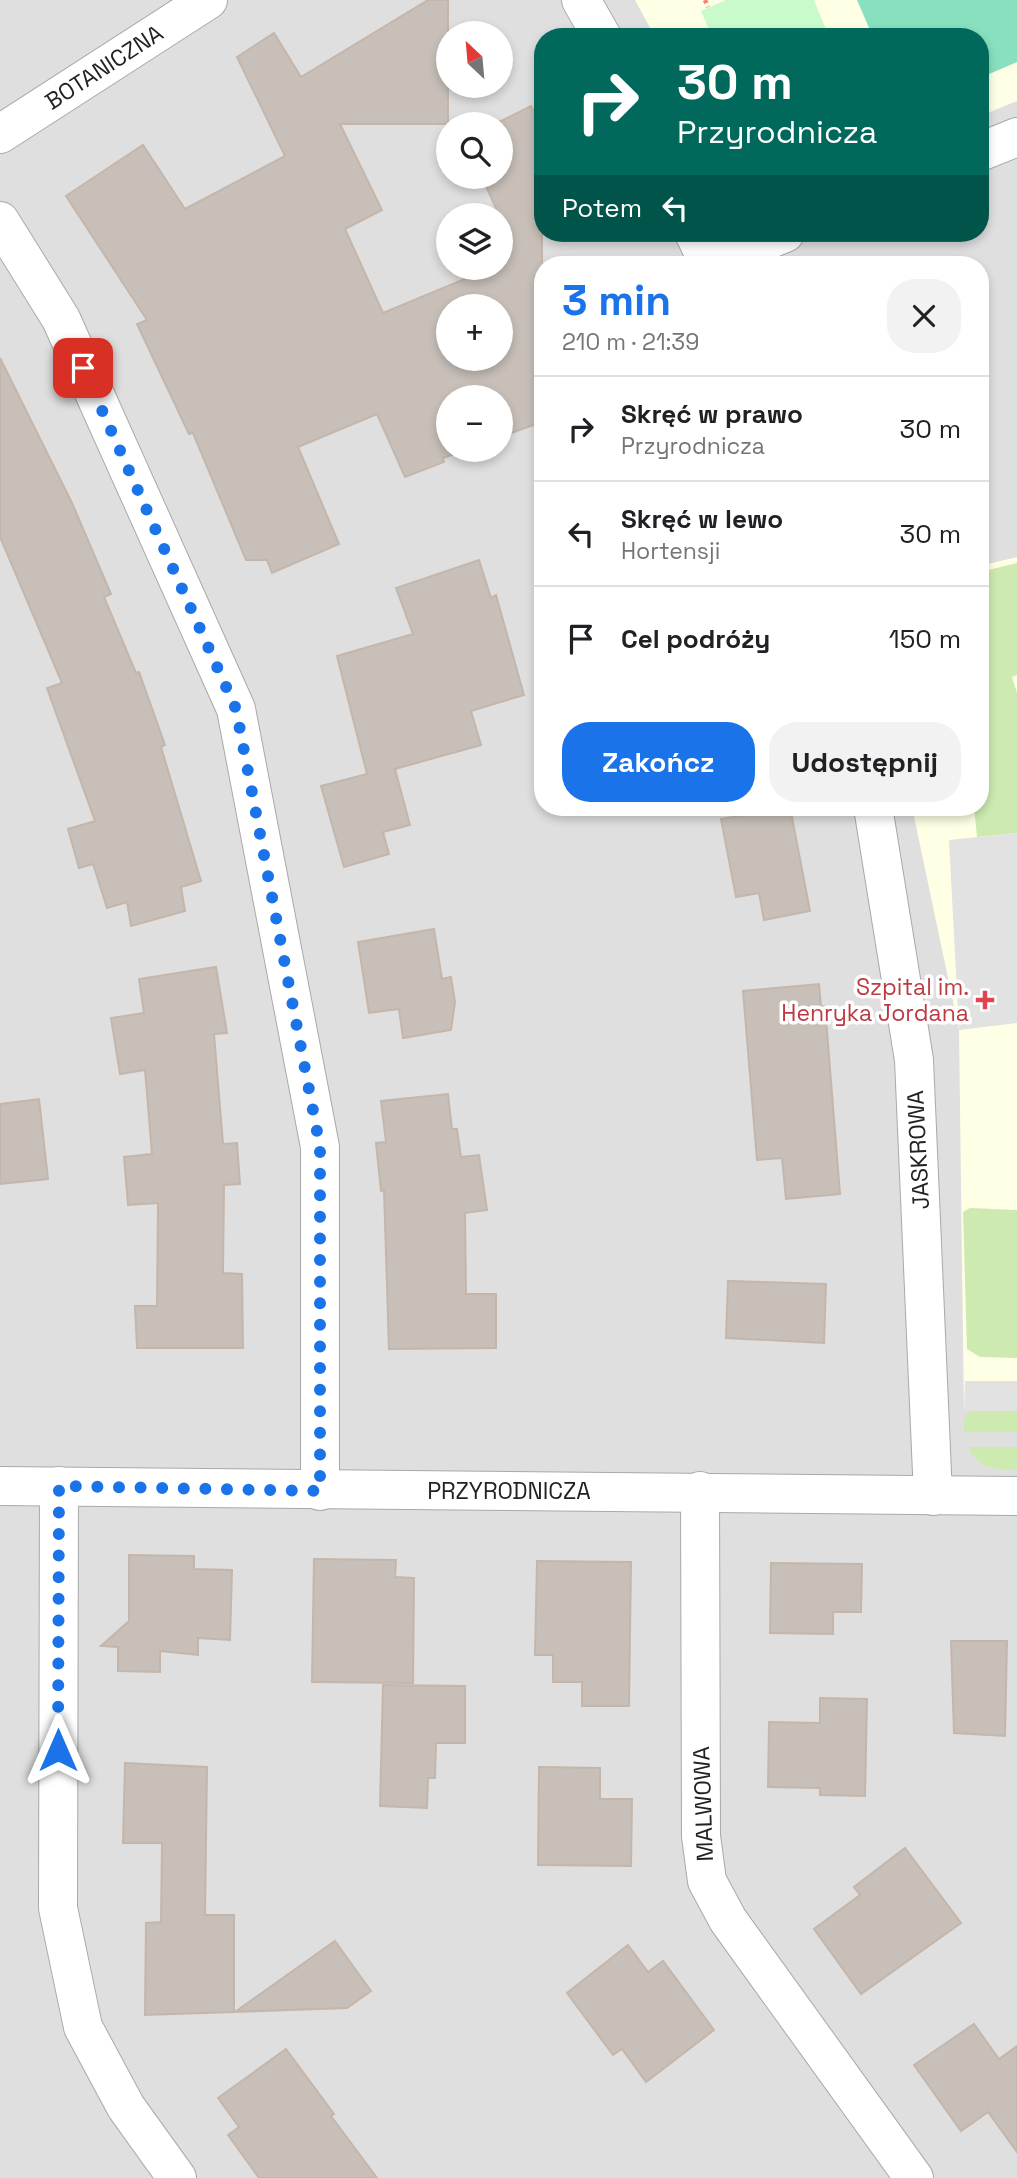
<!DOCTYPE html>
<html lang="pl">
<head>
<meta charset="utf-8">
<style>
  :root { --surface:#fff; --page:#f2f2f2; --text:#202124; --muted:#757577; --line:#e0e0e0; --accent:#1a73e8 }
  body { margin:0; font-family:"Space Grotesk",sans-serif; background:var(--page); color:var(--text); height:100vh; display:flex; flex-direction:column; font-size:26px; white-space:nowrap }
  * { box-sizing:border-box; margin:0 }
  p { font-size:23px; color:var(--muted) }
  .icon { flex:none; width:38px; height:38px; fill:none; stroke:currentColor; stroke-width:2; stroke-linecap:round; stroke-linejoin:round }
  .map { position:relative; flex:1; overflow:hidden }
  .panel { position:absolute; left:534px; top:256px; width:455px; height:560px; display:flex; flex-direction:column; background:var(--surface); border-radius:28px; box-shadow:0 4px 10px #0003 }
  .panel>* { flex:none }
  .guide { position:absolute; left:534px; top:28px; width:455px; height:214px; border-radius:28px; box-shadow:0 4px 10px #0003; background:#00695c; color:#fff; overflow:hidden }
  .needle { width:46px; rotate:334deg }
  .tools { position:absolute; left:436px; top:21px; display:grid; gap:14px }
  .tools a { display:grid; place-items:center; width:77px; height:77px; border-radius:50%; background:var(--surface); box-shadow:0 4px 10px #0003; font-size:35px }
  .pin { position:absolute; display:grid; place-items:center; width:60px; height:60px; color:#fff; margin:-30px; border-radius:14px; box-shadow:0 4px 10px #0006 }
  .me { position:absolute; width:77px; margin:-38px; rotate:0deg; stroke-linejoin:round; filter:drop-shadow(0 0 5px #0008) }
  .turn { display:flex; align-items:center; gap:24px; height:147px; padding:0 28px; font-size:32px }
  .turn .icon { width:91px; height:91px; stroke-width:2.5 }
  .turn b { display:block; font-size:49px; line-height:60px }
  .then { display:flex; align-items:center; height:66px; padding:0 28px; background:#0003; gap:14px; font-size:26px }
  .round { display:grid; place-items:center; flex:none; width:74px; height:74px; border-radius:28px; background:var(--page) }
  .head { display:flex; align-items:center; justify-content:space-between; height:119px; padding:0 28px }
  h1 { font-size:42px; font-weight:600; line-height:52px; color:var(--accent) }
  .button { display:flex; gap:14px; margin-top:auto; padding:14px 28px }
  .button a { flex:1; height:80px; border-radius:28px; background:var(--accent); color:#fff; font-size:28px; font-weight:600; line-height:80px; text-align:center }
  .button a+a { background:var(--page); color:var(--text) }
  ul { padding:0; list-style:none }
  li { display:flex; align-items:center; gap:21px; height:105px; padding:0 28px; border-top:2px solid var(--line) }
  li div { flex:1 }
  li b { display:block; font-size:26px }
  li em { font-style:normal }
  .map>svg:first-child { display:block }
  .residential { fill:#e0dfdf; fill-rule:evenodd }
  .education { fill:#ffffe5 }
  .grass { fill:#cdebb0 }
  .park { fill:#c8facc }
  .pitch { fill:#88e0be }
  .parking { fill:#e2e2e2 }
  .building { fill:#c7bfb8; stroke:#c4b6ab; stroke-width:2; fill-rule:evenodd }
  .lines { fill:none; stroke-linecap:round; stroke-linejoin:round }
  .minor-casing { stroke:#a9a9a9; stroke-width:40 }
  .path { stroke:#fa8072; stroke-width:4.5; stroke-dasharray:3.5 3.5; stroke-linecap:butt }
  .minor { stroke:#fff; stroke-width:38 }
  .route { stroke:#1a73e8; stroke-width:12; stroke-dasharray:0 21.6 }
  .health-dot { fill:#e0444e; stroke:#fff; stroke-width:2.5 }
  .labels { text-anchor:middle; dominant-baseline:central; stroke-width:7; stroke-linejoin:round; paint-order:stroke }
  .street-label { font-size:23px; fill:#222; stroke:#fff }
  .health-label { font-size:23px; fill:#be3a42; stroke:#fff; text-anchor:end }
</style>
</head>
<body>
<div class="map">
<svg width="1017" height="2178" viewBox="0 0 1017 2178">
  <rect width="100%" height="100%" fill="#f2efe9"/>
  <path class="residential" d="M0,0H1017V2178H0ZM448,33H500V86H448ZM542,37H980V233H542ZM448,124H500V177H448ZM448,215H500V268H448ZM542,264H980V807H542ZM448,306H500V359H448ZM448,397H500V450H448Z"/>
  <g class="education">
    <polygon points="635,0 1017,0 1017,101 980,116 980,37 655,37"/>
    <polygon points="1017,557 1017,1411 964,1411 959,1030 912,807 980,807 980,566"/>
  </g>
  <g class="grass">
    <polygon points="1017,563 1017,675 1012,677 1017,693 1017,833 977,837 974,807 980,807 980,572"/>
    <polygon points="970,1208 1017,1210 1017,1358 980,1357 967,1349 963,1212"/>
    <polygon points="970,1411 1017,1411 1017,1432 964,1432 964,1418"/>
    <path d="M968,1447H1017V1470C995,1469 978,1470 968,1447Z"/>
  </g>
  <polygon class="park" points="726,0 814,0 829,37 712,37 701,11"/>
  <polygon class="pitch" points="857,0 1017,0 1017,62 980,78 980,37 873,37"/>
  <g class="parking">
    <polygon points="1017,833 1017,1023 959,1030 949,840"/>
    <polygon points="965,1381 1017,1381 1017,1411 964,1411"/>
  </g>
  <g class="building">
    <path d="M428,0H448V124H340L382,210L345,229L383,313L491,268H500V256L511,242L482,177H500V124H495L531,106L542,127V422L500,437V397H448V450H466L443,458L444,462L405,477L377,414L298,447L339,544L272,573L267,560H246L193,433L189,434L137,324L147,320L66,196L143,145L185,209L285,156L237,57L274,33L301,77ZM448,306H500V359H448Z"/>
    <polygon points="0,358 72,503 111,594 104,597 136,673 139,672 165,745 161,747 201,881 181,887 185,911 131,926 127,902 107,908 93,864 79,868 68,829 95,821 47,688 62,683 0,537"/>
    <polygon points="479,560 491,598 496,595 524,695 471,711 481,745 395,769 410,825 383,832 389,854 344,867 321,786 367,774 337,656 413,634 396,588"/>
    <polygon points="790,807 810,911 764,920 759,893 736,897 721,819"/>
    <polygon points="434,929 442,979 451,977 455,1002 451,1030 403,1038 399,1009 369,1013 358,942"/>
    <polygon points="216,967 227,1033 214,1034 223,1144 237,1143 240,1184 224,1185 223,1273 242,1274 243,1348 137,1348 135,1306 157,1306 158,1203 128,1205 124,1157 152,1154 145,1070 120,1074 111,1018 144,1013 139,979"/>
    <polygon points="819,984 821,1007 825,1006 840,1194 786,1199 782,1158 757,1160 743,991"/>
    <polygon points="448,1094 452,1129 457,1129 461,1157 479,1155 487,1210 465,1213 466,1294 496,1294 496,1348 389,1349 384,1190 381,1191 376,1143 386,1142 381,1101"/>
    <polygon points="39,1099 48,1179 0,1184 0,1104"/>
    <polygon points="728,1281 826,1284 824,1343 726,1338"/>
    <polygon points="129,1555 194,1556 194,1569 232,1570 230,1640 198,1638 198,1655 160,1651 160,1672 118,1671 118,1647 101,1646 129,1621"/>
    <polygon points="314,1559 396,1560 395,1577 414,1578 413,1683 312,1682"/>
    <polygon points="537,1561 631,1562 629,1706 582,1706 582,1682 553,1682 553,1655 535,1655"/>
    <polygon points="771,1563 862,1564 861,1612 833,1612 833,1634 770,1633"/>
    <polygon points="951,1641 1007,1641 1005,1736 954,1733"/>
    <polygon points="383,1685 465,1686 465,1743 436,1743 435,1778 428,1778 427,1808 380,1806"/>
    <polygon points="820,1698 867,1699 865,1796 820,1795 820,1788 768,1787 769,1722 820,1723"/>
    <polygon points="125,1763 207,1767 205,1915 234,1915 234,2012 145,2015 146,1923 161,1922 162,1843 123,1843"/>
    <polygon points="539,1767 600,1768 600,1799 632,1799 631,1866 538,1865"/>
    <polygon points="905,1848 961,1923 861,1994 814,1929 860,1895 854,1887"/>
    <polygon points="335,1941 371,1991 347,2008 235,2012"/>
    <polygon points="628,1945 648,1972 663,1961 714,2030 646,2082 622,2049 613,2055 567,1993"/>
    <polygon points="974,2024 999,2059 1017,2046 1017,2152 988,2112 961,2131 914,2065"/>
    <polygon points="286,2049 334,2114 331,2116 377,2178 259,2178 228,2135 239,2127 218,2098"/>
  </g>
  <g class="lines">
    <defs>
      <g id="minor">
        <polyline points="581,0 602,37"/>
        <polyline points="0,134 208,0"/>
        <polyline points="980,152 1017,137"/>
        <polyline points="0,221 61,319 236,709 320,1147 320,1491"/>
        <polyline points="694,233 709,264"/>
        <polyline points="709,264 785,233"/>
        <polyline points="873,807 914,1060 933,1496"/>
        <polyline points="0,1486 1017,1496"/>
        <polyline points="59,1486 58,1908 83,2027 126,2107 177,2178"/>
        <polyline points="700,1491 701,1836 707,1881 728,1920 914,2178"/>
      </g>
    </defs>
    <use href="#minor" class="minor-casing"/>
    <polyline class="path" points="705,0 708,7"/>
    <use href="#minor" class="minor"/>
  </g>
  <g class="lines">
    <polyline class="route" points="58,1750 59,1486 320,1491 320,1147 236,709 83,368"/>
  </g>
  <path class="health-dot" d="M981.5 989.5h7v7h7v7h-7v7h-7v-7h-7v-7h7z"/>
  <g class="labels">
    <g class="street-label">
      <text transform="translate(104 67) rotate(-33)">BOTANICZNA</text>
      <text transform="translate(918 1150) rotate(-93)">JASKROWA</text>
      <text x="509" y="1491">PRZYRODNICZA</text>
      <text transform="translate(703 1804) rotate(-92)">MALWOWA</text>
    </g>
    <g class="health-label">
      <text x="969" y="987">Szpital im.<tspan x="969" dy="26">Henryka Jordana</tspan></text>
    </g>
  </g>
</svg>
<div class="tools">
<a><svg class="needle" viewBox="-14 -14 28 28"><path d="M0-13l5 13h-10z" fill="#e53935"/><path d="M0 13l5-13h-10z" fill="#757577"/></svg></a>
<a><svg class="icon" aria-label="search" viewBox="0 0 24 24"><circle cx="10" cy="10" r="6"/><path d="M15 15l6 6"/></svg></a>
<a><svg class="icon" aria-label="layers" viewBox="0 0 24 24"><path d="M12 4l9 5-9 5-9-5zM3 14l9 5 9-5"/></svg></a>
<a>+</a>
<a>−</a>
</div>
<div class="pin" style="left:83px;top:368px;background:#d93025"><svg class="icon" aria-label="arrive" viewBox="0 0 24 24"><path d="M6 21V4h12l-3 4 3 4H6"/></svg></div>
<svg class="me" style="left:58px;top:1750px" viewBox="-20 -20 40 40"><path d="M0-17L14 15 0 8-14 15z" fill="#1a73e8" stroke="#fff" stroke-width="4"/></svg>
<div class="guide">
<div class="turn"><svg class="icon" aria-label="right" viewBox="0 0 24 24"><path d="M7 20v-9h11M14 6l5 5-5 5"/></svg><div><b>30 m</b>Przyrodnicza</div></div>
<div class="then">Potem<svg class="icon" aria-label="left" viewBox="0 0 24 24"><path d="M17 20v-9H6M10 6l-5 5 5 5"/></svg></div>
</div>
<section class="panel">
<div class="head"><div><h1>3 min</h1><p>210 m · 21:39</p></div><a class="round"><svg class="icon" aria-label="close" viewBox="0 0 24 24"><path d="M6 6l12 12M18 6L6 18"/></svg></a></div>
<ul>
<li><svg class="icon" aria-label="right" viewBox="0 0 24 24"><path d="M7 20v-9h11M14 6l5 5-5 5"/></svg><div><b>Skręć w prawo</b><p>Przyrodnicza</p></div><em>30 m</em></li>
<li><svg class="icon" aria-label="left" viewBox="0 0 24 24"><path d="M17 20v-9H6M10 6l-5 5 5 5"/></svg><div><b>Skręć w lewo</b><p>Hortensji</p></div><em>30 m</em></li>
<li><svg class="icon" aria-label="arrive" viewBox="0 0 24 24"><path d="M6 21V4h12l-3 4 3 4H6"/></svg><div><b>Cel podróży</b></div><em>150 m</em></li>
</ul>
<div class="button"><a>Zakończ</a><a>Udostępnij</a></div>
</section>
</div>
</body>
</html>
